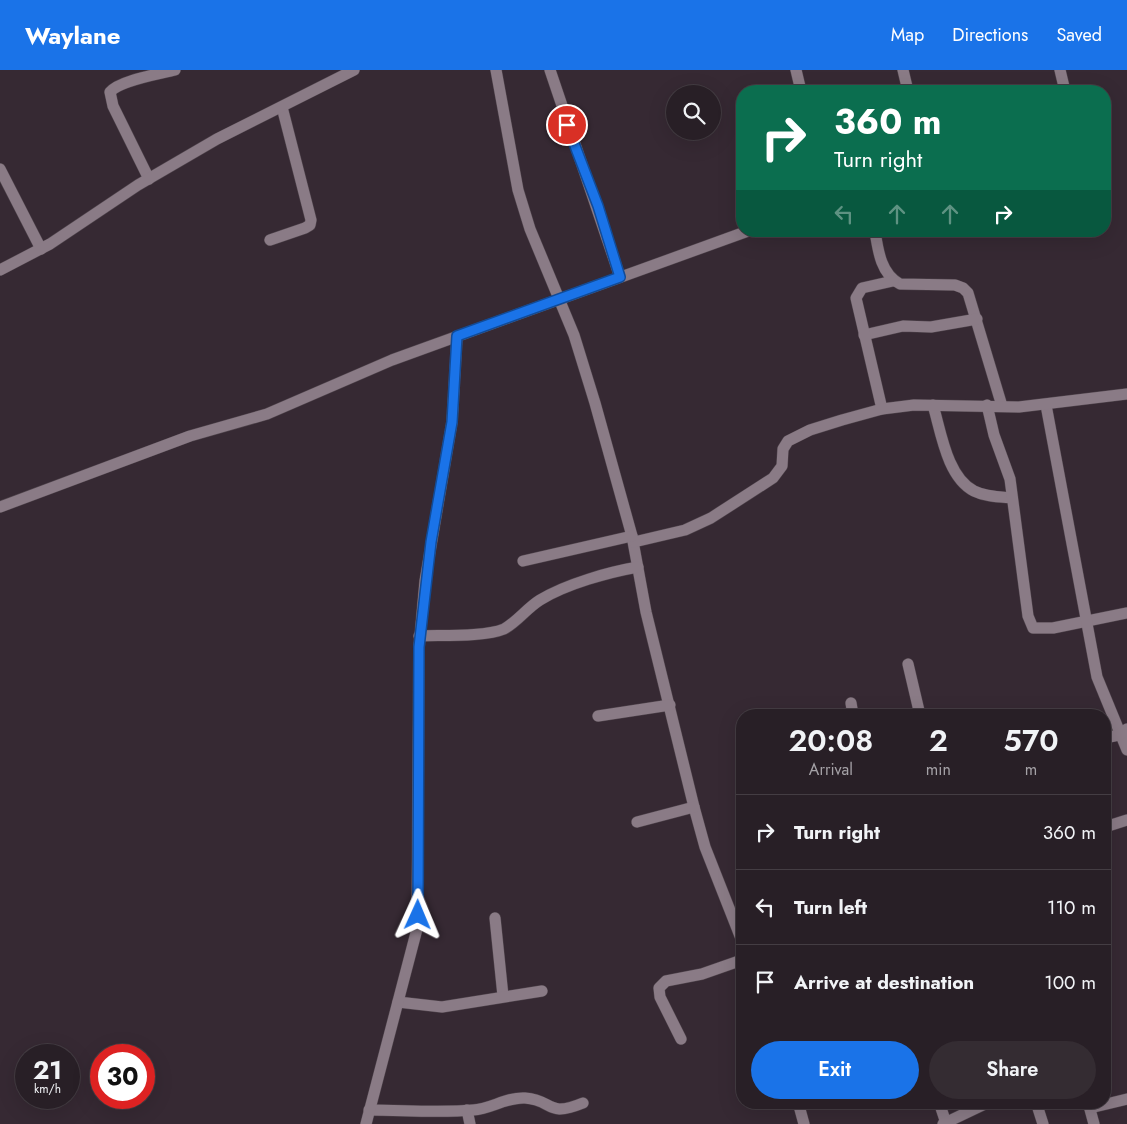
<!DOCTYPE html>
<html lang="en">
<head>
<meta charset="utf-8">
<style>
  :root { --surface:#281f26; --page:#342c32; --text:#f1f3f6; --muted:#a5a2a7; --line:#443d43; --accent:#1a73e8 }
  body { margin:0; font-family:Jost,sans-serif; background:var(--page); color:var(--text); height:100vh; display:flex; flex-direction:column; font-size:19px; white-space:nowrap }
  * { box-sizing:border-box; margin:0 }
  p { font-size:16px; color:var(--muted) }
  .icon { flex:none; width:28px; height:28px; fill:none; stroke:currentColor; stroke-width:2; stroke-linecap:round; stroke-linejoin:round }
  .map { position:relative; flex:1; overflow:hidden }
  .drawer { position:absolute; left:736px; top:639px; width:375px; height:400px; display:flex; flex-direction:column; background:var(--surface); border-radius:20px; box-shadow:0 5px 20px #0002,0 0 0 1px var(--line) }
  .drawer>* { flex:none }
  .guide { position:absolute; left:736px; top:15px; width:375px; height:152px; border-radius:20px; box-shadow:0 5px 20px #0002,0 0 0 1px var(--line); background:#0b6e4f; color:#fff; overflow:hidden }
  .fabs { position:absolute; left:666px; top:15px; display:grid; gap:10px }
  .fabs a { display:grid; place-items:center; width:55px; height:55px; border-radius:50%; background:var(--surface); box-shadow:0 5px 20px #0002,0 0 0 1px var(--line); font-size:25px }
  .speed { position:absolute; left:15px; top:974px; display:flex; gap:10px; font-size:25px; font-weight:700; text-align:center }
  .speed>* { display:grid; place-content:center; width:65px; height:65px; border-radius:50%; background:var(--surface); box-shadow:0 5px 20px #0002,0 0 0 1px var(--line); line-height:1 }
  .speed small { font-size:12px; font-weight:400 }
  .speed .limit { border:8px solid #d22; background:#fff; color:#111 }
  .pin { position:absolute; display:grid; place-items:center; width:42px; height:42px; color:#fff; margin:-21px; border:2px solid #fff; border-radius:50%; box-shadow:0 1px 5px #0007 }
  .me { position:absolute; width:55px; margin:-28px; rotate:1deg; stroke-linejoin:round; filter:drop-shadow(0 0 4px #0008) }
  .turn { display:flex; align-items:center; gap:18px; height:105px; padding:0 15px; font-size:22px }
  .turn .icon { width:65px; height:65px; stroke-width:2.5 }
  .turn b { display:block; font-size:35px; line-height:42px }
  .lanes { display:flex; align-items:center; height:48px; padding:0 15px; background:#0003; justify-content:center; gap:25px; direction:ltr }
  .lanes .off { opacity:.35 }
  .eta { display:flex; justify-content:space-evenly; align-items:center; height:85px; text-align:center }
  .eta b { font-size:30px; font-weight:600; line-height:35px }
  .cta { display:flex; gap:10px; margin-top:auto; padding:10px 15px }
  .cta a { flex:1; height:58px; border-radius:30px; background:var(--accent); color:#fff; font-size:20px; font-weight:600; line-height:58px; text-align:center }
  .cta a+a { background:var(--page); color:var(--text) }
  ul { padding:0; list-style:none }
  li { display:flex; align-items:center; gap:15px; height:75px; padding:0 15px; border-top:1px solid var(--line) }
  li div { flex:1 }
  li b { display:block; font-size:19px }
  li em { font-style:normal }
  header { display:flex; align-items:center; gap:30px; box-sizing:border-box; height:70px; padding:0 25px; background:var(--accent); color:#fff }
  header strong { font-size:24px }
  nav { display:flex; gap:28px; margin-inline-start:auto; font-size:18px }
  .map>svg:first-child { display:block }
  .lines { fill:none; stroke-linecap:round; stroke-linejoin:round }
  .minor-casing { stroke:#50454d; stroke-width:12 }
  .minor { stroke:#8a7b86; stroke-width:11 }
  .route-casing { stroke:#114b97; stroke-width:12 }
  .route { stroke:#1a73e8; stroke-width:9 }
</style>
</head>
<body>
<header>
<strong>Waylane</strong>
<nav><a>Map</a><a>Directions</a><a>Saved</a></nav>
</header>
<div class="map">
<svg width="1127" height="1054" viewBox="0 0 1127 1054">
  <rect width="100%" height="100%" fill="#362933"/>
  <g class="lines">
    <defs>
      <g id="minor">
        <polyline points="496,0 518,120 530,159 574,265 595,333 632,466 646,542 694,737 705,777 742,871"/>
        <polyline points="550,0 620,207"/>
        <polyline points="796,0 801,21"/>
        <polyline points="903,0 908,21"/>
        <polyline points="1060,0 1065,21"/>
        <polyline points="0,99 41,179"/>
        <path d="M149,109L113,36L110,22C120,10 160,4 175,0"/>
        <path d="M875,161C878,181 881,204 900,214L955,215L963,218L968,223L1002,336"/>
        <polyline points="270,170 305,158 310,155 311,150 282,37"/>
        <polyline points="0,200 50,174 138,115 217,69 354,0"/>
        <polyline points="864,265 903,256 931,257 977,249"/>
        <path d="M933,335C941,362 947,407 974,421C986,427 1000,427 1012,428"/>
        <polyline points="987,335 994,365 1010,409 1028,546 1033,558 1053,558 1127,543"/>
        <polyline points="1046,335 1097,607 1127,680"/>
        <polyline points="882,339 856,228 862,218 893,211"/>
        <polyline points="0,437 190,366 267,344 392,290 748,161"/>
        <polyline points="634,472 685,460 711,448 773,408 782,396 783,379 788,371 810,360 842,350 882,339 914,335 1019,337 1127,324"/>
        <polyline points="523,491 632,466"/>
        <path d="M419,566C441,565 485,567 504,559C517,552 527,538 540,530C566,514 609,502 638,497"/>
        <polyline points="908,594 920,645"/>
        <polyline points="851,633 853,645"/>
        <polyline points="598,646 670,635"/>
        <polyline points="1105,668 1119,665 1127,659"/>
        <polyline points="637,752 694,737"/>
        <polyline points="1105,757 1127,750"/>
        <polyline points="495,848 503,926"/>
        <polyline points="398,932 442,937 542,921"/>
        <polyline points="681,969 660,927 659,918 666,911 702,904 742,890"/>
        <polyline points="798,1032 804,1054"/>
        <polyline points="939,1032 946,1053"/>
        <polyline points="1036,1032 1043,1054"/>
        <polyline points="1088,1032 1094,1054"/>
        <polyline points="1090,1038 1127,1029"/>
        <path d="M369,1040C403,1040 439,1043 473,1040C491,1039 506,1027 525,1028C554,1030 546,1048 583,1033"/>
        <polyline points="467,1040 470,1054"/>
        <polyline points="366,1054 417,859 419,577 425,511 452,352 457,267"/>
        <polyline points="943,1054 989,1032"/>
      </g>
    </defs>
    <use href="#minor" class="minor-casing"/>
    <use href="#minor" class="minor"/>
  </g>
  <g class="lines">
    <defs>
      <polyline id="route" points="418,845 419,577 431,472 452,352 457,266 620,207 598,136 567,55"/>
    </defs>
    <use href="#route" class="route-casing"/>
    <use href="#route" class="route"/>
  </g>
</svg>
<div class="fabs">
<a><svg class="icon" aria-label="search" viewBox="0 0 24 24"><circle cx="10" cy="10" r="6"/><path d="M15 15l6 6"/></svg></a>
</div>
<div class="speed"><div>21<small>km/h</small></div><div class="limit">30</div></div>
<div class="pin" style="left:567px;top:55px;background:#d93025"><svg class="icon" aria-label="arrive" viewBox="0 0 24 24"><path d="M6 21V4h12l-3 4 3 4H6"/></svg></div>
<svg class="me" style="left:418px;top:845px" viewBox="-20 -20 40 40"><path d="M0-17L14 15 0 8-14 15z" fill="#1a73e8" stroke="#fff" stroke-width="4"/></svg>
<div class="guide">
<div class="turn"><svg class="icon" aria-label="right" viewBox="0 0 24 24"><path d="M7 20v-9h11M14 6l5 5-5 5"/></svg><div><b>360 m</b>Turn right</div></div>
<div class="lanes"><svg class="icon off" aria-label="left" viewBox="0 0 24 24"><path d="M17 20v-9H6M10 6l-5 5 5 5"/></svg><svg class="icon off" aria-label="ahead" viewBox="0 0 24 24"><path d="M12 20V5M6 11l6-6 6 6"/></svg><svg class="icon off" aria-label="ahead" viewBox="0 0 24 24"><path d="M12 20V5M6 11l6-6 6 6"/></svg><svg class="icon" aria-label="right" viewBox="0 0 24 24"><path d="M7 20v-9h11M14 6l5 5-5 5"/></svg></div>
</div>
<section class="drawer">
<div class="eta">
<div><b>20:08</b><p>Arrival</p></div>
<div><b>2</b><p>min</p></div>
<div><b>570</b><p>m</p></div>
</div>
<ul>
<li><svg class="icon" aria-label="right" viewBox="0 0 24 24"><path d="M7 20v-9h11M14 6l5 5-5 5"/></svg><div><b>Turn right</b></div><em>360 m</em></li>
<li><svg class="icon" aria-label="left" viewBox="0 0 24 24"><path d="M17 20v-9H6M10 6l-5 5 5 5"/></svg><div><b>Turn left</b></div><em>110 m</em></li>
<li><svg class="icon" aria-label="arrive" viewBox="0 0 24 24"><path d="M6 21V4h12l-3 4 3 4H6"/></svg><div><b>Arrive at destination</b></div><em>100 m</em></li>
</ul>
<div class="cta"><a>Exit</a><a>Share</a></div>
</section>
</div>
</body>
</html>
